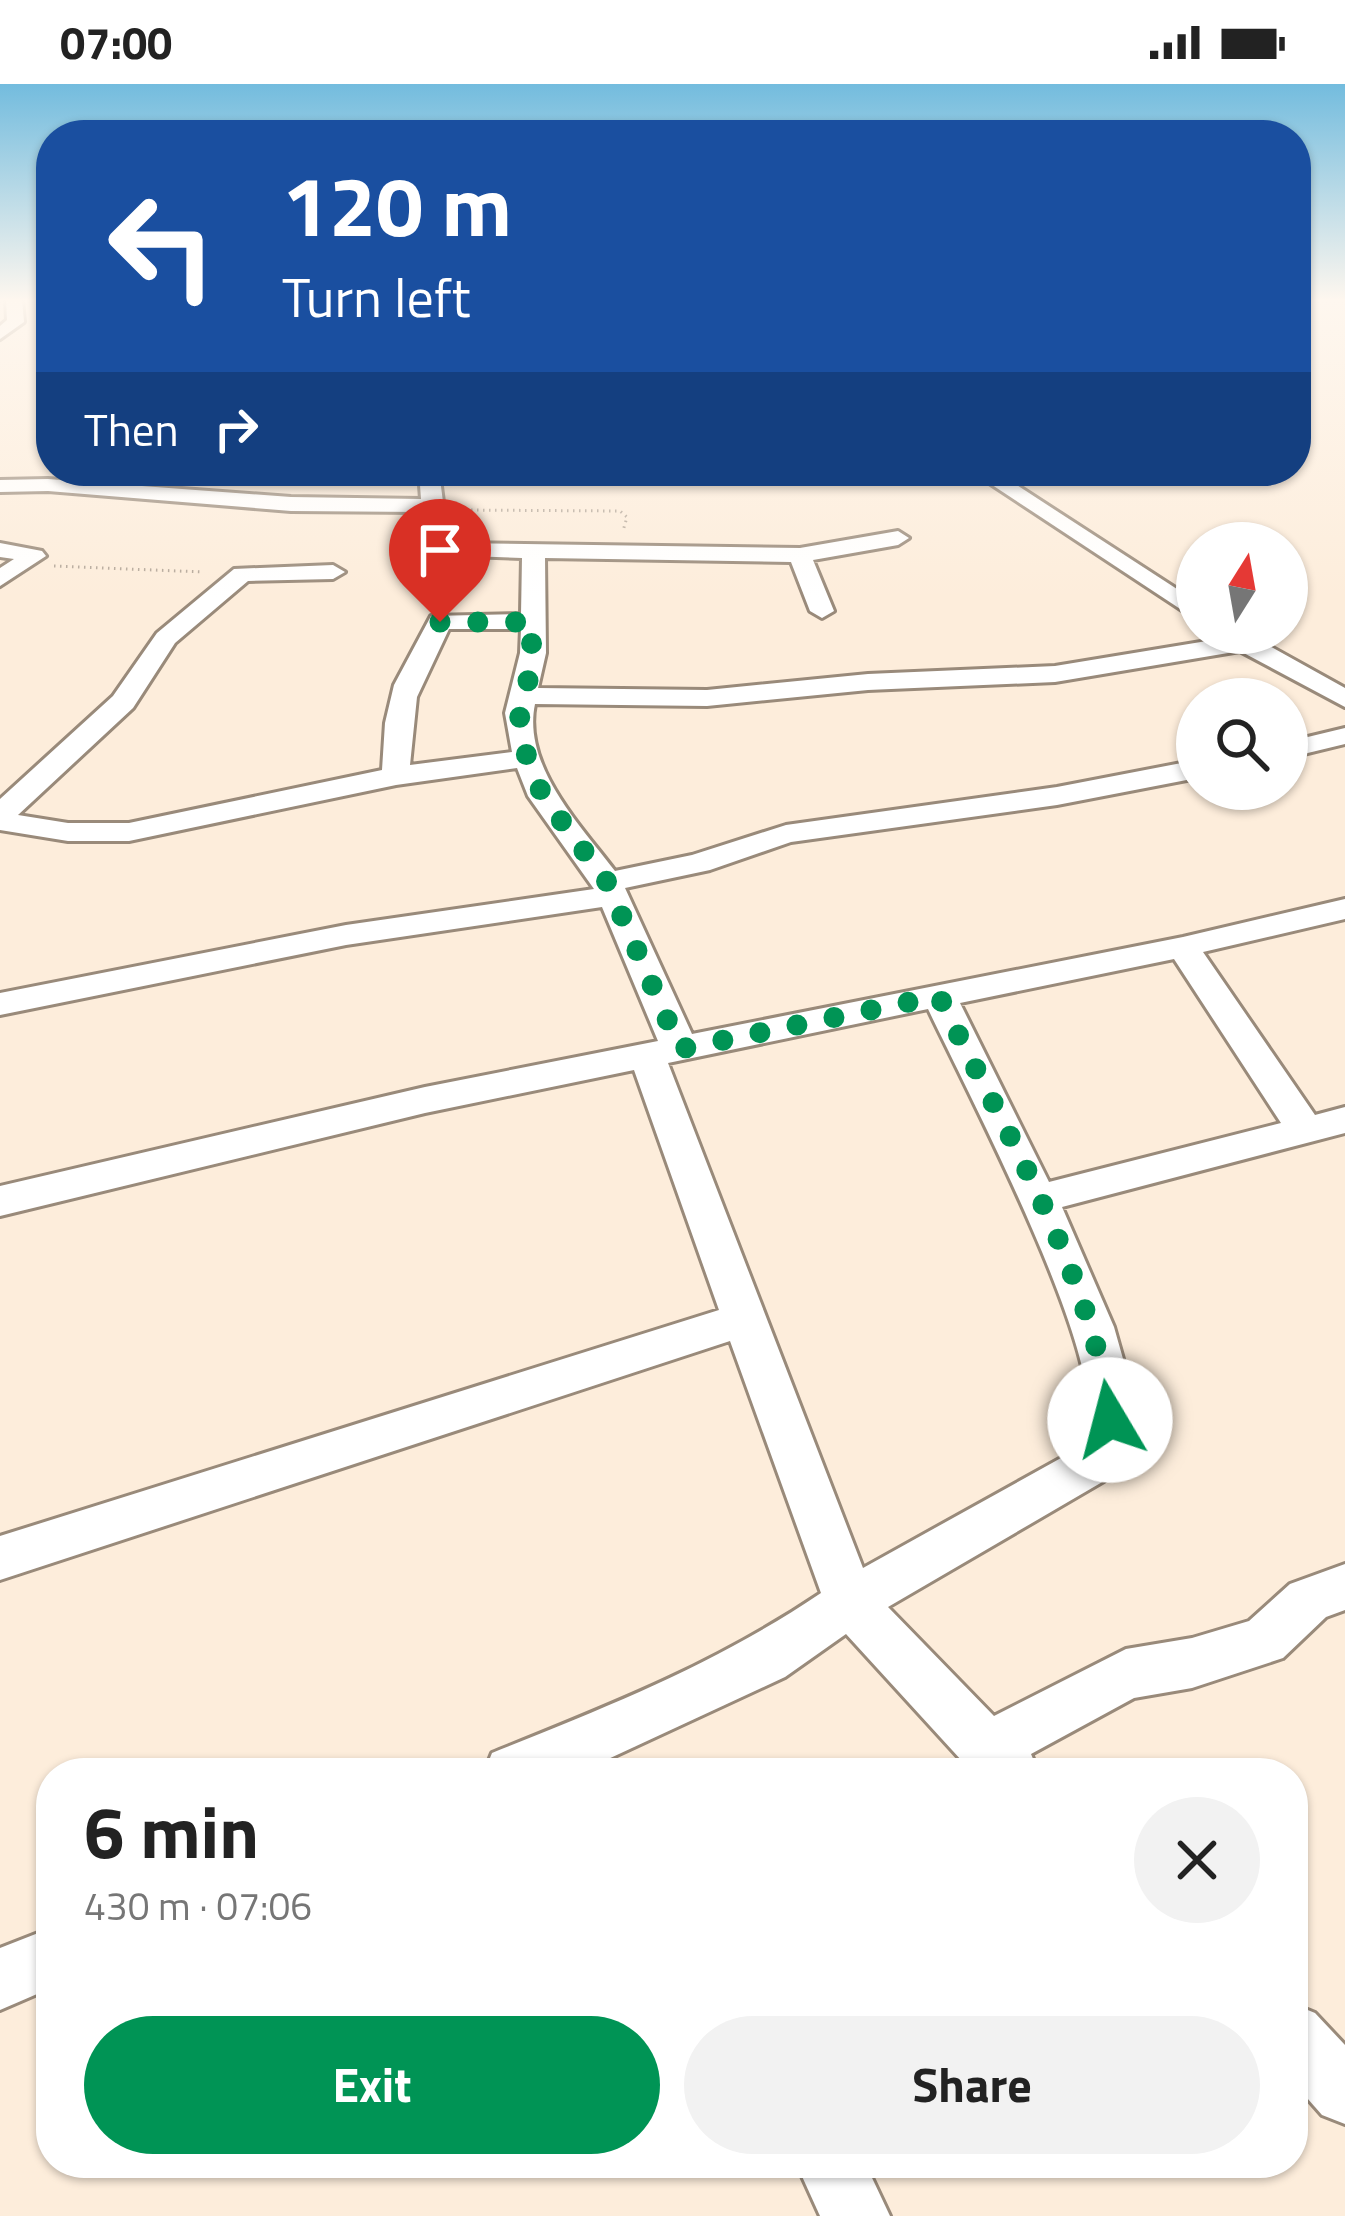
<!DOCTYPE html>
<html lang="en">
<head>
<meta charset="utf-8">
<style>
  :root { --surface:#fff; --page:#f2f2f2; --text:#222; --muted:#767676; --accent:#009455 }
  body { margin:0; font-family:"Titillium Web",sans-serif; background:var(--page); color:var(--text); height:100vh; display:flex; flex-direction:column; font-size:45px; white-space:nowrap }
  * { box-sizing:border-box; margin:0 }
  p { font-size:39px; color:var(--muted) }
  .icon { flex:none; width:66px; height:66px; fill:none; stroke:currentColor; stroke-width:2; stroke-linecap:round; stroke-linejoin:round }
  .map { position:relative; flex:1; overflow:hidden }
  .sheet { position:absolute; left:36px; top:1674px; width:1272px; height:420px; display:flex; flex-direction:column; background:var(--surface); border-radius:48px; box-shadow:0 3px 9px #0004 }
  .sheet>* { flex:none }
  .hud { position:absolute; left:36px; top:36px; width:1275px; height:366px; border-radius:48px; box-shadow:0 3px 9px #0004; background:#1a4fa0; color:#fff; overflow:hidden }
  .needle { width:78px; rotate:11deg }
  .fabs { position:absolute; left:1176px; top:438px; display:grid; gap:24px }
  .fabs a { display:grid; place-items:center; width:132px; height:132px; border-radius:50%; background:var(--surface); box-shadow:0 3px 9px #0004; font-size:60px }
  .pin { position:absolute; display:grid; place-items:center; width:102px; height:102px; color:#fff; margin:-123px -51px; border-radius:50% 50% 50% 0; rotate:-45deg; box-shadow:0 0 12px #0007 }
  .pin .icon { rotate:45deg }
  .me { position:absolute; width:132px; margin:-66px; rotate:352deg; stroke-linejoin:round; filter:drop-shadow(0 0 9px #0008) }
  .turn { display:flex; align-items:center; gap:42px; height:252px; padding:0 48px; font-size:54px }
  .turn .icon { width:156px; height:156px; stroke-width:2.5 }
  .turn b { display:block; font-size:84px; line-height:102px }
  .then { display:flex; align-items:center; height:114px; padding:0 48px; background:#0003; gap:24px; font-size:45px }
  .round { display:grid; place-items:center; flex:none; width:126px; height:126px; border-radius:63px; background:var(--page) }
  .summary { display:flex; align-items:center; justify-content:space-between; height:204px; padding:0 48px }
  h1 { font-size:72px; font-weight:700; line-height:90px }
  .cta { display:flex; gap:24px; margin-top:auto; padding:24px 48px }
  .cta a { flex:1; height:138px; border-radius:72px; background:var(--accent); color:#fff; font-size:48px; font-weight:700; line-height:138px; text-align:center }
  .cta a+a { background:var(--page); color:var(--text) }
  .status { display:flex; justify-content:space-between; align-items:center; height:84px; padding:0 60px; background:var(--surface); direction:ltr }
  .status svg { height:33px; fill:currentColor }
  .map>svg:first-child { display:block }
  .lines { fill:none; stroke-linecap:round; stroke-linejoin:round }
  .minor-casing { stroke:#998a7a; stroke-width:6 }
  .path { stroke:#b4a799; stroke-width:3; stroke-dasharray:1.5 4.5; stroke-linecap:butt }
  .minor { fill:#fff; fill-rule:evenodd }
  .route { stroke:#009455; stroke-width:21; stroke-dasharray:0 37.8 }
</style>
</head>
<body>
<div class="status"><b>07:00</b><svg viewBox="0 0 49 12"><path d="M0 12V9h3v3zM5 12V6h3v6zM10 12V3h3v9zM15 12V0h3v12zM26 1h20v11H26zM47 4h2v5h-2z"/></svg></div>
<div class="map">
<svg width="1345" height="2132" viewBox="0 0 1345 2132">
  <rect width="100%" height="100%" fill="#fdeddb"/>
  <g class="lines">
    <defs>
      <g id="minor">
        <polygon points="6,215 22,215 24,238 0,255 0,242 7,236"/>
        <path d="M419,387H439L447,449L455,459L800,464L898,447L909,454L898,461L813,476L834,527L822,534L810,527L791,478L545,474L546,569L538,604L707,606L868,590L1055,582L1219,555L1214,549H1246L1345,604V623L1240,567L1055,598L868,606L707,622L535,620C522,682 581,742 615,787L692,771L786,741L1057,703L1197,676V694L1057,721L791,758L710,786L625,804L692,950L1183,853L1345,815V835L1203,868L1315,1031L1345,1023V1049L1062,1123L1114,1243L1127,1289L1133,1336L1104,1397L888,1523L994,1632L1126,1565L1192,1554L1249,1537L1290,1500L1345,1480V1526L1326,1533L1283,1574L1192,1604L1134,1614L1031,1670L1039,1689H973L846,1550L785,1593L578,1689H484L492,1669C611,1621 714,1581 821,1509L730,1257L0,1496V1452L719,1226L634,986L425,1029L0,1132V1102L425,1003L658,957L602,823L346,861L0,931V909L346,841L594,805L528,712L517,684L396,701L129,757H68L0,746V715L113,612L157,549L234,485L333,481L345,488L333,495L248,497L175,559L133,624L18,731L68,739H129L382,686L385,639L394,601L431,532L521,530L522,474L440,471L425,450L422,428L291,427L48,407L0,408V396L48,395L291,413L421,415ZM449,545H521L520,569L505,629L512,668L410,681L417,613ZM1174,875L1281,1039L1049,1098L960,919ZM928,925C965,1003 1101,1262 1087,1336C1085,1346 1075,1359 1070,1369L863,1484L668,979Z"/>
        <polygon points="971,387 995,387 1197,518 1197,536"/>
        <polygon points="0,459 42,467 46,472 0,502 0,484 14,475 0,473"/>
        <polygon points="1345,644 1345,660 1287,674 1287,658"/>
        <polygon points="51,1844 51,1904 0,1926 0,1864"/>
        <polygon points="1293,1920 1315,1929 1345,1961 1345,2040 1322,2031 1293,1998"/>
        <polygon points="796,2079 865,2079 890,2132 820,2132"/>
      </g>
    </defs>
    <use href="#minor" class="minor-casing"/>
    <g class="path">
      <polyline points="459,426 620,427 627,433 623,447"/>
      <polyline points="54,482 203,488"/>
      <polyline points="444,516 455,483"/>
    </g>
    <use href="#minor" class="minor"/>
  </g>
  <linearGradient id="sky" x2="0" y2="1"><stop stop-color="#73bcde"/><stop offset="0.42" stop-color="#fef7ef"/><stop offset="1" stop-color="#fef7ef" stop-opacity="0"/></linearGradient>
  <rect width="1345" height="514" fill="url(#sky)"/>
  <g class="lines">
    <path class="route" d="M440,538H532L531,586L519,629L527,674L543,712L607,798L680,965L939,912C1001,1039 1095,1195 1110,1336"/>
  </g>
</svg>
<div class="fabs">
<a><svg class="needle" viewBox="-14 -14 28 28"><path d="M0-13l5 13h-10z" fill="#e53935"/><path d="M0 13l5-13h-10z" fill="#767676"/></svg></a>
<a><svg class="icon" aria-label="search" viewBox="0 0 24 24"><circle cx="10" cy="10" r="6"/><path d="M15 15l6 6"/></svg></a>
</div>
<div class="pin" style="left:440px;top:538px;background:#d93025"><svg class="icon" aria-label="arrive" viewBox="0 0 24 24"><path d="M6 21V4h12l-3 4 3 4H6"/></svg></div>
<svg class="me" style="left:1110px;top:1336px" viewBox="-20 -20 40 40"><circle r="19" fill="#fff"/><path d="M0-13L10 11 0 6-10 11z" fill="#009455"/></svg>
<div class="hud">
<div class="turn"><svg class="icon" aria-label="left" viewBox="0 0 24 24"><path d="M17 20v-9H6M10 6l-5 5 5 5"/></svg><div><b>120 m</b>Turn left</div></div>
<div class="then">Then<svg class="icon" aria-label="right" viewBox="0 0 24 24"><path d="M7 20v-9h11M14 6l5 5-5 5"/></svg></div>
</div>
<section class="sheet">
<div class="summary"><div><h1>6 min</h1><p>430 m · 07:06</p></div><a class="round"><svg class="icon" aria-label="close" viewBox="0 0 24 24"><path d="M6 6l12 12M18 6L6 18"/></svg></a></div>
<div class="cta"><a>Exit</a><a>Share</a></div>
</section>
</div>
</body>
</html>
